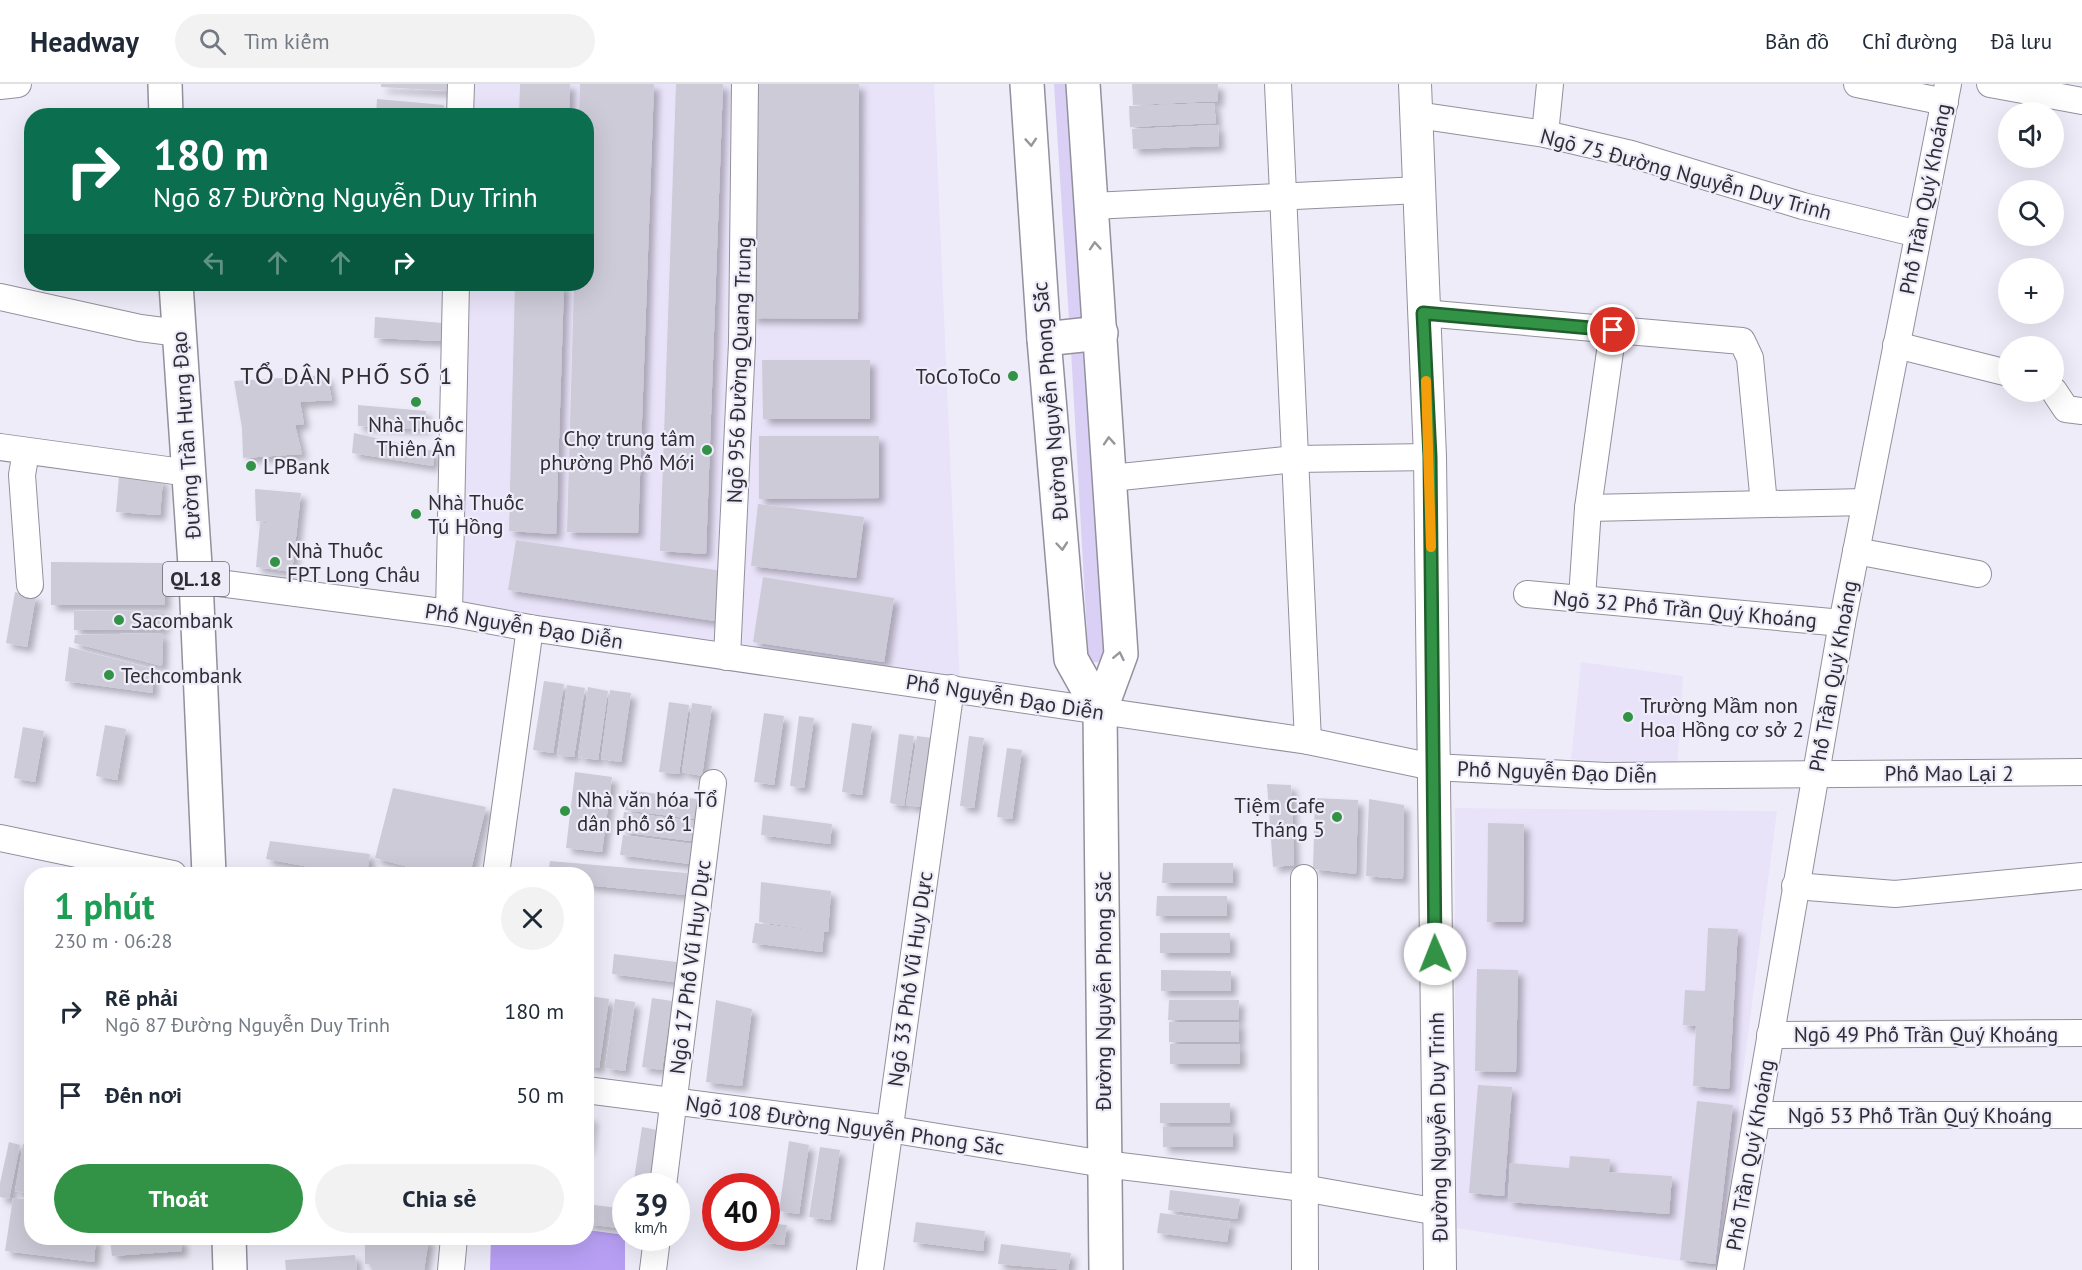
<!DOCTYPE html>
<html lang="vi">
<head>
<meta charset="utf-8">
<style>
  :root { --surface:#fff; --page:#f2f2f3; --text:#1f2937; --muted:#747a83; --line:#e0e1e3; --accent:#329245 }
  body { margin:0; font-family:"PT Sans",sans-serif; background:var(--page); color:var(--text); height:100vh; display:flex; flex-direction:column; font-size:22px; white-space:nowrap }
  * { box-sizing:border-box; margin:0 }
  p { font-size:20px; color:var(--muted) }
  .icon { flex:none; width:33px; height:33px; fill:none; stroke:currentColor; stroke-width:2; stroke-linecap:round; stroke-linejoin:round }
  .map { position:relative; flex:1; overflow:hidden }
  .drawer { position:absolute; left:24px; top:783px; width:570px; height:378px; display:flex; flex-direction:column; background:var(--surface); border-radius:24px; box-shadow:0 6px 24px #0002 }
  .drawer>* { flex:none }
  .guide { position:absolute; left:24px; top:24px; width:570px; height:183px; border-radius:24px; box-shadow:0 6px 24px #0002; background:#0b6e4f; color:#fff; overflow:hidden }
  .buttons { position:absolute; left:1998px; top:18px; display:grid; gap:12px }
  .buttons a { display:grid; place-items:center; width:66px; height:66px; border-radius:50%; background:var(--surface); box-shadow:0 6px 24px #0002; font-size:30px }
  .speed { position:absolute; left:612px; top:1089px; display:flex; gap:12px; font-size:30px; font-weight:700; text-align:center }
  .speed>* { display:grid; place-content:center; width:78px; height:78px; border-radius:50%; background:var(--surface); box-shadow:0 6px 24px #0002; line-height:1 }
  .speed small { font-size:15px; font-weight:400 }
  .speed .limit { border:9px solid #d22; background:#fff; color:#111 }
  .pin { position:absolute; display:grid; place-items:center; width:51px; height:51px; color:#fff; margin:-26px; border:3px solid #fff; border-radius:50%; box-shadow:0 2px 6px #0007 }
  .me { position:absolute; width:66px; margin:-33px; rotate:359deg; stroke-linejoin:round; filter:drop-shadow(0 0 4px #0008) }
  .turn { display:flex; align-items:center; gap:21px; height:126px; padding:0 30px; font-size:27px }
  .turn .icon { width:78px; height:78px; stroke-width:2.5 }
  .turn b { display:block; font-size:42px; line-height:51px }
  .lanes { display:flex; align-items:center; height:57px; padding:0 30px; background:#0003; justify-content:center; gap:30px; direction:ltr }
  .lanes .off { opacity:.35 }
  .round { display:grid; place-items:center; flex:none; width:63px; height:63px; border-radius:32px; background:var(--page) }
  .summary { display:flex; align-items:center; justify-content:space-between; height:102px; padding:0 30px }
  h1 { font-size:36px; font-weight:700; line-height:45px; color:#1e9e55 }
  .button { display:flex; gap:12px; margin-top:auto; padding:12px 30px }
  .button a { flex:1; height:69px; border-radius:36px; background:var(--accent); color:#fff; font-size:24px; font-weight:700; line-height:69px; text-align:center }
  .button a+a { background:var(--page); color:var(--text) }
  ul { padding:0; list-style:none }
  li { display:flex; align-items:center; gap:18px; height:84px; padding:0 30px }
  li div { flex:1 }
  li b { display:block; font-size:22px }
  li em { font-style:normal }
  header { display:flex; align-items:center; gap:36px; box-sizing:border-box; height:84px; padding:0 30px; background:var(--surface); border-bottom:2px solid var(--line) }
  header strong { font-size:28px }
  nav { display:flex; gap:33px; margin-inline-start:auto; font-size:21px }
  .search { width:420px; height:54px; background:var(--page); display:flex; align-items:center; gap:15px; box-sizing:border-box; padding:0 21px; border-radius:33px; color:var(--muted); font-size:22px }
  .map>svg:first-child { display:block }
  .built { fill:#e9e3f9 }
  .green { fill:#dad0f6 }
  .water { fill:#b89ff4 }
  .building { fill:#cecbd9; filter:url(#shadow) }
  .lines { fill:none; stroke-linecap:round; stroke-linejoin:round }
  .minor-casing { stroke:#93909d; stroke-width:28 }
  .tertiary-casing { stroke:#93909d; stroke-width:34 }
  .secondary-casing { stroke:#93909d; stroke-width:36 }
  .trunk-casing { stroke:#93909d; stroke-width:36 }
  .minor { stroke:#fff; stroke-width:26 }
  .tertiary { stroke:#fff; stroke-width:32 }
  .secondary { stroke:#fff; stroke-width:33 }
  .trunk { stroke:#fff; stroke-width:33 }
  .oneway { stroke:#98969a }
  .route-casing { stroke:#205f2d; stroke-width:15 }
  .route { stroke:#329245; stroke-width:10 }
  .slow { stroke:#f59e0b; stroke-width:10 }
  .poi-dot { fill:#329245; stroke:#efecfa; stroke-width:2 }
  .labels { text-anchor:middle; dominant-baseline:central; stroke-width:4.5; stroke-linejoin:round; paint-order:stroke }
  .shield { fill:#efecfa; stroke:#69676f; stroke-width:1.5 }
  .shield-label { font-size:20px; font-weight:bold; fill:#302e34 }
  .street-label { font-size:21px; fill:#302e34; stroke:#efecfa }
  .poi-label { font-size:21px; fill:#302e34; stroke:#efecfa; text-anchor:start }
  .quarter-label { font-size:24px; letter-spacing:1.5px; fill:#302e34; stroke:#efecfa }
</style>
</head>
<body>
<header>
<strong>Headway</strong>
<div class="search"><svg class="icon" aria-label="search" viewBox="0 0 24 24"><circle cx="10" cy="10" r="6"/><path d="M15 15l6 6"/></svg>Tìm kiếm</div>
<nav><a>Bản đồ</a><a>Chỉ đường</a><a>Đã lưu</a></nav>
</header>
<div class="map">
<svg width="2082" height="1186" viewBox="0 0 2082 1186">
  <defs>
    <filter id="shadow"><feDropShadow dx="5.5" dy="5.5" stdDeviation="3" flood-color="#0004"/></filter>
  </defs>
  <rect width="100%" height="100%" fill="#efecfa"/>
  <g class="built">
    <polygon points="471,0 934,0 960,603 463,532 468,200 586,200 586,32 471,31"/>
    <polygon points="1581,578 1683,592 1677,688 1571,675"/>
    <polygon points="1455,724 1777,727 1718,1183 1455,1144"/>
  </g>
  <g class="green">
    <polygon points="1054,0 1073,0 1087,240 1070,239 1069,236"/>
    <path d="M1086,259L1108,572C1101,577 1097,581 1089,576L1088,569L1071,266Z"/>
  </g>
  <polygon class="water" points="587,1146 625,1151 625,1186 490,1186 491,1154 586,1154"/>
  <g class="building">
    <polygon points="381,0 448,0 448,7 381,3"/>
    <polygon points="520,0 570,0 569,32 519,32"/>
    <polygon points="580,0 654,0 638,449 567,448 574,200 586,200 586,32 579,32"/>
    <polygon points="676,0 723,0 706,470 660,467"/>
    <polygon points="752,0 859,0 858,235 751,234"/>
    <polygon points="1132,0 1218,0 1218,17 1133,21"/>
    <polygon points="377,15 444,21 443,32 376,32"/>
    <polygon points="1214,19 1216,39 1130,43 1129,22"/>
    <polygon points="1218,41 1219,62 1133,65 1132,45"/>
    <polygon points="515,200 564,200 556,450 509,447"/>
    <polygon points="375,233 442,239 441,257 374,254"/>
    <polygon points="762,276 870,276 870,335 763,335"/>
    <polygon points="327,291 332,316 300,318 304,340 295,341 302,370 243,374 242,344 234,297"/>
    <polygon points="358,321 426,327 425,345 358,342"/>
    <polygon points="354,349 434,367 433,382 352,369"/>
    <polygon points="759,352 879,352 879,414 759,415"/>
    <polygon points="119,392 163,395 160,431 116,428"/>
    <polygon points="255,405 301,409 292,488 256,483 260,439 285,440 256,437"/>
    <polygon points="758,420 864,433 856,494 751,482"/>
    <polygon points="516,456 722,487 715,537 508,506"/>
    <polygon points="51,478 165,479 165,521 51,521"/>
    <polygon points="763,493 894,514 884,578 753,558"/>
    <polygon points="15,508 36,512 27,563 6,559"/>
    <polygon points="164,526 164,545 74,546 74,527"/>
    <polygon points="163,549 162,582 74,559 75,551"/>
    <polygon points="69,563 153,585 153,609 65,597"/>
    <polygon points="544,597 564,600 553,669 533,666"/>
    <polygon points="567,601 585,604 574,673 557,671"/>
    <polygon points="588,603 608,607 598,676 578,673"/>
    <polygon points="610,606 631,609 621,678 601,675"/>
    <polygon points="669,618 689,621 679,690 659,688"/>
    <polygon points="692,619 712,622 702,692 682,688"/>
    <polygon points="764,629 784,632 774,701 754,698"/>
    <polygon points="799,632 814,634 804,704 790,702"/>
    <polygon points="852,639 872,642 862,711 842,708"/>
    <polygon points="105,641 126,645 117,696 96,692"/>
    <polygon points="23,643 44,647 35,698 14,694"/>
    <polygon points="899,650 914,652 904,722 890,719"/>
    <polygon points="917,652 932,654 921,723 906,721"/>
    <polygon points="969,652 984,654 974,724 960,722"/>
    <polygon points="1007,664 1022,666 1012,735 997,733"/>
    <polygon points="575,688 612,693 602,768 566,764"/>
    <polygon points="1267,700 1291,701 1294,781 1273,783"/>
    <polygon points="393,704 486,723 470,790 435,790 375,774"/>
    <polygon points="627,706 697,715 694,735 625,726"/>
    <polygon points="1315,714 1358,716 1356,790 1313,785"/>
    <polygon points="1369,715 1404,721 1403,795 1366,792"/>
    <polygon points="624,728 694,737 691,757 621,748"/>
    <polygon points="763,731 832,740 830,760 761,751"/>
    <polygon points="1488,739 1524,740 1523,838 1487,838"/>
    <polygon points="623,751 692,760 690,780 620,771"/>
    <polygon points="270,757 370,770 367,790 348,790 266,775"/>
    <polygon points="550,777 687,789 686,811 586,801 586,790 548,790"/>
    <polygon points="1163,779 1233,779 1233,799 1162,799"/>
    <polygon points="761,798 831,807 828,848 759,838"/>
    <polygon points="1157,812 1227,812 1227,832 1156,832"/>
    <polygon points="755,839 824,848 822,868 752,859"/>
    <polygon points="1708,844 1738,845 1729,1005 1693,1002 1696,942 1683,941 1685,906 1705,907"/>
    <rect x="1160" y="849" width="70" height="20"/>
    <polygon points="614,870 684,879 681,899 612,890"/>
    <polygon points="1477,885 1518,886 1516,988 1475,987"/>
    <polygon points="1161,886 1231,887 1231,907 1161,907"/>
    <polygon points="589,912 609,915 599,984 586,982"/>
    <polygon points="652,914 672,917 662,986 642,983"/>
    <polygon points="615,915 635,918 625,987 605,984"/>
    <polygon points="716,916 752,925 742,1002 706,998"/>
    <polygon points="1169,916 1239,916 1238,936 1168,936"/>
    <rect x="1169" y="938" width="70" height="20"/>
    <rect x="1170" y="960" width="70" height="20"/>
    <polygon points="1478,1001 1512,1003 1504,1112 1469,1109"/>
    <polygon points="1697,1017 1733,1021 1715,1180 1680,1176"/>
    <rect x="1160" y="1019" width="70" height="20"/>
    <polygon points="586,1032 592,1033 588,1065 586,1065"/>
    <polygon points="642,1043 662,1047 654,1102 633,1102"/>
    <rect x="1163" y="1043" width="70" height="20"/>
    <polygon points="789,1057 809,1061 799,1130 779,1127"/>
    <polygon points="9,1058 20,1061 9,1115 0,1113 0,1099"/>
    <polygon points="23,1060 32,1062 32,1110 15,1107"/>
    <polygon points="820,1063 840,1066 830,1136 809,1133"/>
    <polygon points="1570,1072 1610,1075 1609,1088 1672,1092 1669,1130 1508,1118 1510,1079 1569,1084"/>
    <polygon points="1170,1106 1240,1115 1237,1135 1168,1126"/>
    <polygon points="13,1114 32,1116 32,1154 96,1154 94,1178 5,1167"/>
    <polygon points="586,1120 626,1125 626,1145 586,1140"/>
    <polygon points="1160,1129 1230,1138 1227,1158 1157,1149"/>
    <polygon points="916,1138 985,1147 983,1167 913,1158"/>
    <polygon points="766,1139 787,1141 784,1161 736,1155 766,1154"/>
    <polygon points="135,1154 181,1154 182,1167 112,1172 110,1155"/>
    <polygon points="365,1154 429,1154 424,1186 372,1186 372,1180 365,1180"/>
    <polygon points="1001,1160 1071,1169 1068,1186 998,1180"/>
    <polygon points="355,1171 357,1186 286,1186 285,1176"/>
  </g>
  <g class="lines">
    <defs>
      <g id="minor">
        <polyline points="1278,0 1308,657"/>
        <polyline points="1857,0 1945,18"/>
        <polyline points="1990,0 2082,17"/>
        <polyline points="0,2 18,0"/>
        <polyline points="1417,31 1545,50 1631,70 1803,122 1918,150"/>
        <polyline points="460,32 461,0"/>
        <polyline points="1545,50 1550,0"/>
        <polyline points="1092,122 1419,106"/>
        <polyline points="0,213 140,244 179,249"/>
        <polyline points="1423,229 1742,257 1750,274 1764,420"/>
        <polyline points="1896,261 2008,289"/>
        <polyline points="2054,307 2066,325 2082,327"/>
        <polyline points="0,363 189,389"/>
        <polyline points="26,367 22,391 30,501"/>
        <polyline points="1111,394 1295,375 1430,373"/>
        <polyline points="1588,424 1865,418"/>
        <polyline points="1856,467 1978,490"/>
        <polyline points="196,496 449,529 530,544 1308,657 1433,683 1606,692 2082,688"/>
        <polyline points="1527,510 1842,539"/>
        <polyline points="1582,514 1588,424 1613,246"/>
        <polyline points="449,529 456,200"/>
        <polyline points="727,573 742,259 745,0"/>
        <polyline points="0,754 173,790"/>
        <polyline points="496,790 530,544"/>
        <polyline points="1304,794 1305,1186"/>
        <polyline points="1795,802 1895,810 2082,792"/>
        <polyline points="1770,951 2082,949"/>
        <polyline points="586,1006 889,1045 1104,1080 1303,1104 1438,1128"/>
        <polyline points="1757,1031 2082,1031"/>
        <polyline points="663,1102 713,699"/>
        <polyline points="451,1186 454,1154"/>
        <polyline points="653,1186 657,1154"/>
        <polyline points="870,1186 951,604"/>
        <polyline points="1730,1186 1842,539 1948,0"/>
      </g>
      <polyline id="tertiary" points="1415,0 1430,373 1440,1186"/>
      <g id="secondary">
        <polyline points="1027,0 1044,255 1071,575 1100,627"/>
        <polyline points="1083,0 1121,570 1100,627 1106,1186"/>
        <polyline points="1044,255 1101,249"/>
      </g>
      <g id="trunk">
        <polyline points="165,0 166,32"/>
        <polyline points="176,200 196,496 209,790"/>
        <polyline points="229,1154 230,1186"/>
      </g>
    </defs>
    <use href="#minor" class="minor-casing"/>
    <use href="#tertiary" class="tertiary-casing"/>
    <use href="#secondary" class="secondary-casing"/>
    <use href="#trunk" class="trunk-casing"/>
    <use href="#minor" class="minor"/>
    <use href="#tertiary" class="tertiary"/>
    <use href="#secondary" class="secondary"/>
    <use href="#trunk" class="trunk"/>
  </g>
  <defs><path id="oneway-chevron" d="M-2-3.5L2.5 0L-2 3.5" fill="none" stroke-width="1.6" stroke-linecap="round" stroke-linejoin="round" transform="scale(1.5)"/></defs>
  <g class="oneway">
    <use href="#oneway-chevron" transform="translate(1031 58) rotate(86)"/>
    <use href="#oneway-chevron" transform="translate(1095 162) rotate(-94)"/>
    <use href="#oneway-chevron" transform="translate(1109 357) rotate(-94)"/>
    <use href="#oneway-chevron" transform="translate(1062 462) rotate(85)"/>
    <use href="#oneway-chevron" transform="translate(1119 572) rotate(-78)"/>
  </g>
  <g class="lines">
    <defs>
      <polyline id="route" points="1435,870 1430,373 1423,229 1613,246"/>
    </defs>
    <use href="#route" class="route-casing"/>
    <use href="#route" class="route"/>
    <polyline class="slow" points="1426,297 1431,463"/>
  </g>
  <g class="poi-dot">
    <circle cx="1013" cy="292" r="6"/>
    <circle cx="416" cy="318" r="6"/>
    <circle cx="707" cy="366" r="6"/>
    <circle cx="251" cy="382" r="6"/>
    <circle cx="416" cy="430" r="6"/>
    <circle cx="275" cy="478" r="6"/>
    <circle cx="119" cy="536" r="6"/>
    <circle cx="109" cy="591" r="6"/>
    <circle cx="1628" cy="633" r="6"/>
    <circle cx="565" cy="727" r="6"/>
    <circle cx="1337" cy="733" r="6"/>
  </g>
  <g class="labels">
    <rect class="shield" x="163" y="478" width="66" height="34" rx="4.5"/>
    <g class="shield-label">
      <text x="196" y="495">QL.18</text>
    </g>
    <g class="street-label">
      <text transform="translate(1686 90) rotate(15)">Ngõ 75 Đường Nguyễn Duy Trinh</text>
      <text transform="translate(1925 115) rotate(-79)">Phố Trần Quý Khoáng</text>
      <text transform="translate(739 286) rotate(-88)">Ngõ 956 Đường Quang Trung</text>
      <text transform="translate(1050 317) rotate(-95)">Đường Nguyễn Phong Sắc</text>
      <text transform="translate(186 351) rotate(-94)">Đường Trần Hưng Đạo</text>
      <text transform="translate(1685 525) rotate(5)">Ngõ 32 Phố Trần Quý Khoáng</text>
      <text transform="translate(524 542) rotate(9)">Phố Nguyễn Đạo Diễn</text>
      <text transform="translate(1833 592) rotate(-80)">Phố Trần Quý Khoáng</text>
      <text transform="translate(1005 613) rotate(9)">Phố Nguyễn Đạo Diễn</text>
      <text transform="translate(1557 688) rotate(2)">Phố Nguyễn Đạo Diễn</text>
      <text x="1949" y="689">Phố Mao Lại 2</text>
      <text transform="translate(690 883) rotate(-83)">Ngõ 17 Phố Vũ Huy Dực</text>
      <text transform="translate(910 895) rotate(-82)">Ngõ 33 Phố Vũ Huy Dực</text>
      <text transform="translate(1103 907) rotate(-90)">Đường Nguyễn Phong Sắc</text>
      <text x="1926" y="950">Ngõ 49 Phố Trần Quý Khoáng</text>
      <text x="1920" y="1031">Ngõ 53 Phố Trần Quý Khoáng</text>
      <text transform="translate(845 1041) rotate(8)">Ngõ 108 Đường Nguyễn Phong Sắc</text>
      <text transform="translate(1438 1043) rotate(-91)">Đường Nguyễn Duy Trinh</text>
      <text transform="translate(1750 1071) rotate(-80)">Phố Trần Quý Khoáng</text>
    </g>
    <g class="poi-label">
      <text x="1001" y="292" text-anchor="end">ToCoToCo</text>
      <text x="416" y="340" text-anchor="middle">Nhà Thuốc<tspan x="416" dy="24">Thiên Ân</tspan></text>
      <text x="695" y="354" text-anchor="end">Chợ trung tâm<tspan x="695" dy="24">phường Phố Mới</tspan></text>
      <text x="263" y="382">LPBank</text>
      <text x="428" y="418">Nhà Thuốc<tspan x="428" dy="24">Tú Hồng</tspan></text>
      <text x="287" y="466">Nhà Thuốc<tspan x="287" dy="24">FPT Long Châu</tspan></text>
      <text x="131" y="536">Sacombank</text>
      <text x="121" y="591">Techcombank</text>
      <text x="1640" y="621">Trường Mầm non<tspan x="1640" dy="24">Hoa Hồng cơ sở 2</tspan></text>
      <text x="577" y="715">Nhà văn hóa Tổ<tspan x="577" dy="24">dân phố số 1</tspan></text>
      <text x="1325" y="721" text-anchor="end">Tiệm Cafe<tspan x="1325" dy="24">Tháng 5</tspan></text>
    </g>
    <g class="quarter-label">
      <text x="347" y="291">TỔ DÂN PHỐ SỐ 1</text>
    </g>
  </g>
</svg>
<div class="buttons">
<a><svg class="icon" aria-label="sound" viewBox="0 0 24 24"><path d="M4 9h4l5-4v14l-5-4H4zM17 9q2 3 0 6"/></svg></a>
<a><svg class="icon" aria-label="search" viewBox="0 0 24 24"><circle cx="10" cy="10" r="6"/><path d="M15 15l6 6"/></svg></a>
<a>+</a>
<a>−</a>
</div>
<div class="speed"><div>39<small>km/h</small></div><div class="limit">40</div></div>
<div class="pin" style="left:1613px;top:246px;background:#d93025"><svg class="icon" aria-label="arrive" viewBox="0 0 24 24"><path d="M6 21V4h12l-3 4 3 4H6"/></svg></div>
<svg class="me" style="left:1435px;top:870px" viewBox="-20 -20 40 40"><circle r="19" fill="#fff"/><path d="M0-13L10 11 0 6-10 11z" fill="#329245"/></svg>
<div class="guide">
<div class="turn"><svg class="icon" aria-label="right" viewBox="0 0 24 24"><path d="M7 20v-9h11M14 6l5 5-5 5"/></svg><div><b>180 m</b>Ngõ 87 Đường Nguyễn Duy Trinh</div></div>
<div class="lanes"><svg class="icon off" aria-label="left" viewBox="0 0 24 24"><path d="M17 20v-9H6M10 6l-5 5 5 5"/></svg><svg class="icon off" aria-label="ahead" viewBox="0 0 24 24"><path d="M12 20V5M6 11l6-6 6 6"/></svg><svg class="icon off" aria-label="ahead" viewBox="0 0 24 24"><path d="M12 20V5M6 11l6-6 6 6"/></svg><svg class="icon" aria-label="right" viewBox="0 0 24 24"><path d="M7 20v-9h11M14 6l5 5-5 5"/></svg></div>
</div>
<section class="drawer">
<div class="summary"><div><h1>1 phút</h1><p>230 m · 06:28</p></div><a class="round"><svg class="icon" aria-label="close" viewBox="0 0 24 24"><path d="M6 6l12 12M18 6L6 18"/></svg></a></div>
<ul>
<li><svg class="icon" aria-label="right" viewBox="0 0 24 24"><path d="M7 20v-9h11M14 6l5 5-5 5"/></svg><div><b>Rẽ phải</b><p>Ngõ 87 Đường Nguyễn Duy Trinh</p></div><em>180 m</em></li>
<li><svg class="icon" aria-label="arrive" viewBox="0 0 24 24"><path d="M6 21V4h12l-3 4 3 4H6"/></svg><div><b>Đến nơi</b></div><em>50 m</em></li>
</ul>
<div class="button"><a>Thoát</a><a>Chia sẻ</a></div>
</section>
</div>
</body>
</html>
